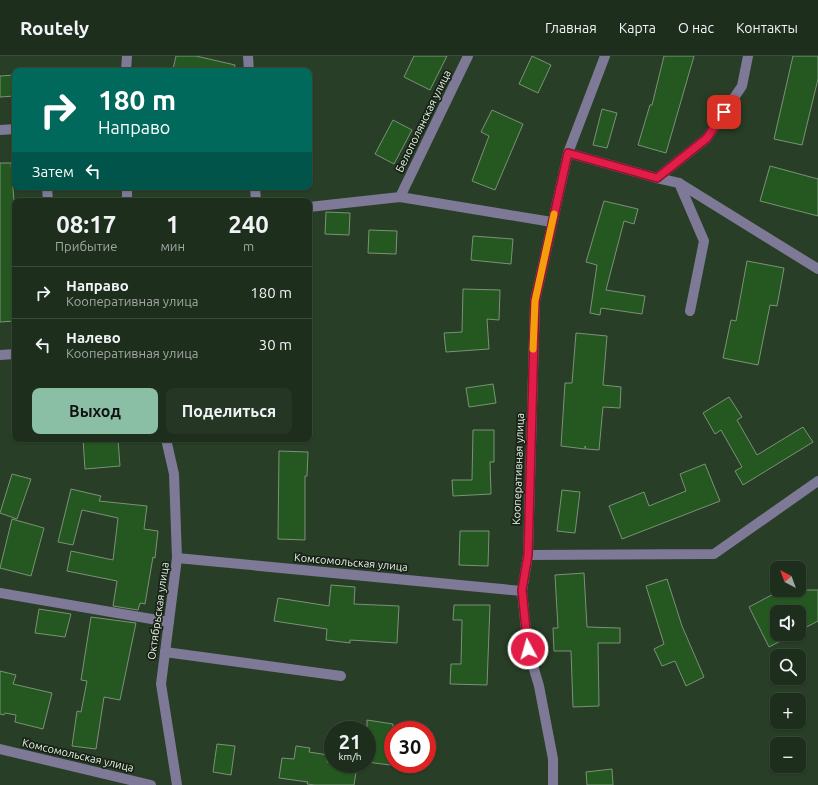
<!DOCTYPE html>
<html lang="ru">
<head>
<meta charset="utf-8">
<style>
  :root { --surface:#1e2e1c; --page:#263625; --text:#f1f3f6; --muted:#a1a8a3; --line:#3c4a3b; --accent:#8abfa5 }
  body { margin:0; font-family:Ubuntu,sans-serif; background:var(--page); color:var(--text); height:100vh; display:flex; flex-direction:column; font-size:15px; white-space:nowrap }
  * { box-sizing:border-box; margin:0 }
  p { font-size:13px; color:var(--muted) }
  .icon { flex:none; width:22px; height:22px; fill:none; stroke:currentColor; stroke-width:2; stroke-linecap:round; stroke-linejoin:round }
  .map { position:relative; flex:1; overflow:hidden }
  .sheet { position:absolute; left:12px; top:142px; width:300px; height:244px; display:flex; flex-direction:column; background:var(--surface); border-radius:8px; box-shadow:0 1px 3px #0004,0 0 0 1px var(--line) }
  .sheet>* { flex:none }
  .banner { position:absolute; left:12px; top:12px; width:300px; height:122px; border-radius:8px; box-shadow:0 1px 3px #0004,0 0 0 1px var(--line); background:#00695c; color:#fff; overflow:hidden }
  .needle { width:26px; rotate:319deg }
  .tools { position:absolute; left:770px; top:505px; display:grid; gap:8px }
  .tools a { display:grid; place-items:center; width:36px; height:36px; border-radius:8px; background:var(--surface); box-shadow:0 1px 3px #0004,0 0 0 1px var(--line); font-size:20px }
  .speed { position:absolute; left:324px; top:665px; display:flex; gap:8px; font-size:20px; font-weight:700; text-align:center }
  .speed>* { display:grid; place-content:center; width:52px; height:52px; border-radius:50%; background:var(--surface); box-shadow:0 1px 3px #0004,0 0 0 1px var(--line); line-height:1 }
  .speed small { font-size:10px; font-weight:400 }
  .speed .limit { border:6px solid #d22; background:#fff; color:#111 }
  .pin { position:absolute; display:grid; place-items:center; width:34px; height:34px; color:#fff; margin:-17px; border-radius:8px; box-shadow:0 2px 6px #0006 }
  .me { position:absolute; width:44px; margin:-22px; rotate:354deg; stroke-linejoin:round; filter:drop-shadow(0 0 3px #0008) }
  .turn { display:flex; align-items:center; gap:14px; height:84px; padding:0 20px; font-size:18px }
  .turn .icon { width:52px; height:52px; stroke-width:2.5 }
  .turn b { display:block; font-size:28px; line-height:34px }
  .then { display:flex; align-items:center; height:38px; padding:0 20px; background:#0003; gap:8px; font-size:15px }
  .eta { display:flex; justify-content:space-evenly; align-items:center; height:68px; text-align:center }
  .eta b { font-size:24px; font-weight:600; line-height:28px }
  .action { display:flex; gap:8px; margin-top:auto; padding:8px 20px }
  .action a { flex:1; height:46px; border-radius:8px; background:var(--accent); color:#111; font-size:16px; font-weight:600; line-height:46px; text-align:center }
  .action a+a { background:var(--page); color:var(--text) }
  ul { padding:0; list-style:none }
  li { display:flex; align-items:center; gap:12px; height:52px; padding:0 20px; border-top:1px solid var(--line) }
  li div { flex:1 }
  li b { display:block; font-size:15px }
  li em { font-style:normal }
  header { display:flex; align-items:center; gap:24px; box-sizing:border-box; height:56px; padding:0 20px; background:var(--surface); border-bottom:1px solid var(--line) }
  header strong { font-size:19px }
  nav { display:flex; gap:22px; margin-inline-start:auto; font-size:14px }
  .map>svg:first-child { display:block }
  .building { fill:#255821; stroke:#7a9277 }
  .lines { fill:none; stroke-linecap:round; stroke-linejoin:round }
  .minor { stroke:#7d7997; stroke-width:10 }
  .route-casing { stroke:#92132f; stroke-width:10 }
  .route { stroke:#e11d48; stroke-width:7 }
  .slow { stroke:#f59e0b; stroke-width:7 }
  .labels { text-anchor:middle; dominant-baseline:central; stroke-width:3.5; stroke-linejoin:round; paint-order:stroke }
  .street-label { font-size:11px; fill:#e6f3e4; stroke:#182217 }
</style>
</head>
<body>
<header>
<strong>Routely</strong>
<nav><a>Главная</a><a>Карта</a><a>О нас</a><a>Контакты</a></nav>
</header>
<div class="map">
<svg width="818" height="729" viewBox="0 0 818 729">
  <rect width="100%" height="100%" fill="#283e26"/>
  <g class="building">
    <polygon points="176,0 196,0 235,9 234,15 184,15 173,13"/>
    <polygon points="414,0 447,0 430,34 404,21"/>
    <polygon points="532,0 551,9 538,37 519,28"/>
    <polygon points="664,0 694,0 666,97 638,89 650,49 652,49"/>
    <polygon points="793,0 818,0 818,23 802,89 774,83"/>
    <polygon points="15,19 15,40 0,41 0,20"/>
    <polygon points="602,53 617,57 607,92 593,89"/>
    <polygon points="492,54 523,68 495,134 472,125 489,80 481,76"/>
    <polygon points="393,64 412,74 394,108 375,98"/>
    <polygon points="0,107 11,107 15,158 15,265 0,266"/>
    <polygon points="770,110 818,123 818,160 760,145"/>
    <polygon points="604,145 638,153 634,168 624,165 606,234 645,240 642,258 601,252 600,259 590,257 597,209 586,206"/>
    <polygon points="326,156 350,157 349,179 325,178"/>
    <polygon points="369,174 397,175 396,198 368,197"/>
    <polygon points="473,180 513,183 511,208 471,204"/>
    <polygon points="747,205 784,212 777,250 770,249 758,309 723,302 731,264 736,265"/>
    <polygon points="463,233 500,234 499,264 487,263 489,293 446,296 444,277 462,276"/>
    <polygon points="576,277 607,280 603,329 621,331 620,352 603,351 599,394 586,393 585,390 585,393 561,390 565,327 572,327"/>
    <polygon points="493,328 496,347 469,351 466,332"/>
    <polygon points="729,341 742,361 737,364 757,399 803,371 813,386 743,429 735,415 742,411 721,374 715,378 703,357"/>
    <polygon points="473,374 494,374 494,406 490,406 491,438 453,440 452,424 472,424"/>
    <polygon points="83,383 118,383 120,410 85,413"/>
    <polygon points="279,395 308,396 307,420 305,420 305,484 278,483"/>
    <polygon points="705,408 720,445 622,483 609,450 644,436 649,450 686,435 680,418"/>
    <polygon points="12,418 31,423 17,463 0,457"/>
    <polygon points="71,433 101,440 99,445 147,450 144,473 158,475 155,502 153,501 145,548 140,547 138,554 113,550 117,525 67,515 71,495 113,504 118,462 82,454 73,489 58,486"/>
    <polygon points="562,434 580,436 575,477 557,475"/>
    <polygon points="12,463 44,472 31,520 0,512"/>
    <polygon points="460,475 489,475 488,510 459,509"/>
    <polygon points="584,517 587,571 620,572 620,587 598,587 599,650 573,651 571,595 554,595 553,572 558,572 555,519"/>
    <polygon points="667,523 682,570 704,621 686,630 675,605 662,610 654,593 664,588 646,530"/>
    <polygon points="331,529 355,531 354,548 399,550 397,587 350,584 350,587 326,584 327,573 274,565 278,542 329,550"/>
    <polygon points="781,534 818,534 818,565 799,575 799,556 777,556 777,578 794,578 769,591 749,551"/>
    <polygon points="454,549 490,549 487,629 450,628 451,608 461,608 462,564 453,564"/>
    <polygon points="39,553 71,558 65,581 35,577"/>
    <polygon points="91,561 136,567 120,644 104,641 96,693 72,690 77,655 81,656 87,625 81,624"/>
    <polygon points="0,615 16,619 13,628 52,637 43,673 15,666 16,659 5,657 4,659 0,658"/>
    <polygon points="367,664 393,668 393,688 390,709 367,706"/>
    <polygon points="217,688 235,690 231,719 213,716"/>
    <polygon points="296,690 310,692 309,696 328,699 327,706 357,710 354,729 315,729 307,728 308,726 279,722 282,702 294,703"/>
    <polygon points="612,713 613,729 587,729 586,716"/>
  </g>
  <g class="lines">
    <g class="minor">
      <polyline points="248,0 249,15"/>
      <polyline points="126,15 127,0"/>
      <polyline points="0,74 15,73"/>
      <polyline points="568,97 657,122 707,82 742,30 748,0"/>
      <polyline points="657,122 679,127 818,213"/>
      <polyline points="679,127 704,185 690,255"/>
      <polyline points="47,131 48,145"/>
      <polyline points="127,131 127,145"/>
      <polyline points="255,131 256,145"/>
      <polyline points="400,141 468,0"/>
      <polyline points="309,151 400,141 552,166"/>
      <polyline points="0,299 15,298"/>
      <polyline points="166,383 174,418 177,502 161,628 177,729"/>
      <polyline points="528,499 714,498 818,425"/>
      <polyline points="177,502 522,535"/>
      <polyline points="0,537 169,566"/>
      <polyline points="165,596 341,620"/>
      <polyline points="0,693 151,729"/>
      <polyline points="553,729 553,703 539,630 528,593 522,535 528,499 535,245 568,97 605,0"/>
    </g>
  </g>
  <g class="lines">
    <defs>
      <polyline id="route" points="528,593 522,534 528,499 535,245 568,97 657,122 707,82 724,56"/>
    </defs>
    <use href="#route" class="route-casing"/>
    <use href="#route" class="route"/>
    <polyline class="slow" points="533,293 535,245 554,158"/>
  </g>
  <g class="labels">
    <g class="street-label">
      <text transform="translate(423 65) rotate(-64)">Белополянская улица</text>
      <text transform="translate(518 413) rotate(-88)">Кооперативная улица</text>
      <text transform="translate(351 506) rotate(5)">Комсомольская улица</text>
      <text transform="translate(158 555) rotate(-82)">Октябрьская улица</text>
      <text transform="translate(78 699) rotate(13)">Комсомольская улица</text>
    </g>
  </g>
</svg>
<div class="tools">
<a><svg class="needle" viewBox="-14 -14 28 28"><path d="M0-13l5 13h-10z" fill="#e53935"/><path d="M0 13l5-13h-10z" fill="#a1a8a3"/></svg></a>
<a><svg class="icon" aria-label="sound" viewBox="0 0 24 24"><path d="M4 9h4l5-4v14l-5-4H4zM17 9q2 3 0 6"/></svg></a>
<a><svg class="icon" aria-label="search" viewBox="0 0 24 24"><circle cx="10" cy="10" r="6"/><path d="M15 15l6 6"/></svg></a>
<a>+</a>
<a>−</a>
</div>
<div class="speed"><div>21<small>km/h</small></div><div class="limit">30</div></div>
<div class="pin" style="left:724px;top:56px;background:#d93025"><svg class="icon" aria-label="arrive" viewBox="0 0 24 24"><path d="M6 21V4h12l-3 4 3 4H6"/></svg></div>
<svg class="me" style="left:528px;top:593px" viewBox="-20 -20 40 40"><circle r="17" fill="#e11d48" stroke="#fff" stroke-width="3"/><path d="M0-11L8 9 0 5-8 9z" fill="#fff"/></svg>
<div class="banner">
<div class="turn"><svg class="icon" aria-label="right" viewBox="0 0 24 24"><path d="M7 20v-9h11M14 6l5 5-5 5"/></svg><div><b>180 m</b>Направо</div></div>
<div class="then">Затем<svg class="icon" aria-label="left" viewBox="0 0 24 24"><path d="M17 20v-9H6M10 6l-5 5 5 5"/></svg></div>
</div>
<section class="sheet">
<div class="eta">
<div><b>08:17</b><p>Прибытие</p></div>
<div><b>1</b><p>мин</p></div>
<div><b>240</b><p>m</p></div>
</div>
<ul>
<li><svg class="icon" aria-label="right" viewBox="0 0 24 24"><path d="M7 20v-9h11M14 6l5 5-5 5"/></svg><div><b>Направо</b><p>Кооперативная улица</p></div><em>180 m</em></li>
<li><svg class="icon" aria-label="left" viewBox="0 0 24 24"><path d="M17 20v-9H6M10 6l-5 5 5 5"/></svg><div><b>Налево</b><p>Кооперативная улица</p></div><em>30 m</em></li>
</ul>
<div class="action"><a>Выход</a><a>Поделиться</a></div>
</section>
</div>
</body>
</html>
